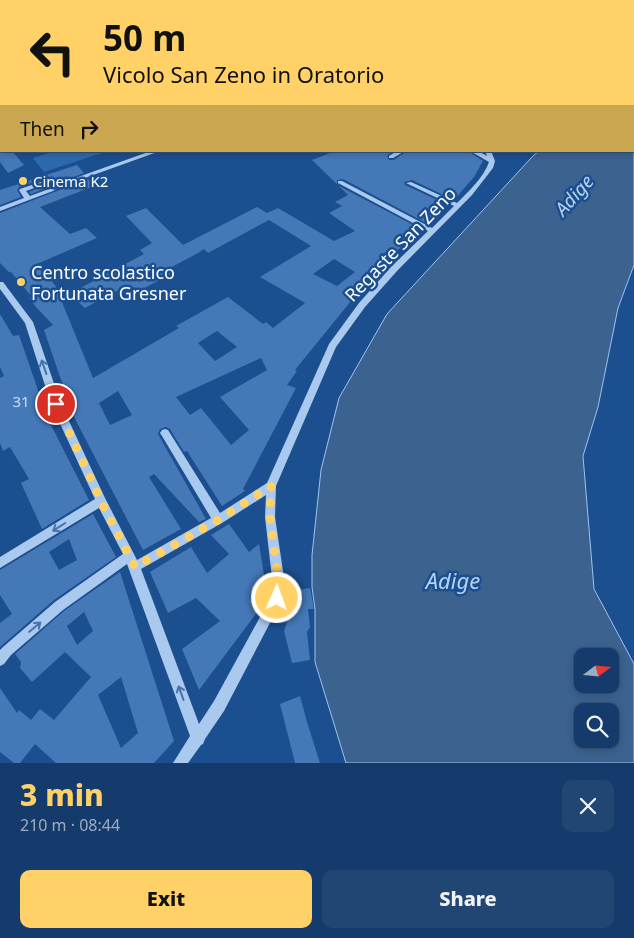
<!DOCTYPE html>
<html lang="en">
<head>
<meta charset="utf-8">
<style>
  :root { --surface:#143b6b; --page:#214673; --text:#f1f3f6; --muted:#9dadc1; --line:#33557e; --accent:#ffd166 }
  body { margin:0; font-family:"Noto Sans",sans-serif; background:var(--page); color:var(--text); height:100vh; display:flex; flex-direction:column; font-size:19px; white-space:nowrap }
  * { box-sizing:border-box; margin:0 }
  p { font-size:16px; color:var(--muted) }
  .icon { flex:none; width:28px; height:28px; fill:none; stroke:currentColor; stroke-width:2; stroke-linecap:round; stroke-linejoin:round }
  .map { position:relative; height:763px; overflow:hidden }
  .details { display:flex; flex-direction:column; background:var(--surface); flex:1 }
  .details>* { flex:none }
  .banner { position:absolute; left:0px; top:0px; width:635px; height:152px; box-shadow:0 2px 8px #0003,0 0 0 1px var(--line); background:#ffd166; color:#111; overflow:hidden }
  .needle { width:32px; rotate:74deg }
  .controls { position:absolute; left:574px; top:648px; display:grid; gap:10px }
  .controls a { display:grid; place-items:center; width:45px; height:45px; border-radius:10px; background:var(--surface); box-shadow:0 2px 8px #0003,0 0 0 1px var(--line); font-size:25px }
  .pin { position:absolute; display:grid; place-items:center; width:42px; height:42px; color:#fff; margin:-21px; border:2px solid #fff; border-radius:50%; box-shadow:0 1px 5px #0007 }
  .me { position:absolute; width:55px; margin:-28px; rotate:2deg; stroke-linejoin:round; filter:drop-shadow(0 0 4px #0008) }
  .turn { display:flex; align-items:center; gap:18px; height:105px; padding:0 20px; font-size:22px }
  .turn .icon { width:65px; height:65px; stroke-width:2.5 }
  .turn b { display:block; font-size:35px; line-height:42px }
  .then { display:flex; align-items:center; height:48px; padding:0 20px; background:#0003; gap:10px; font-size:19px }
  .round { display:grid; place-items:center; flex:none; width:52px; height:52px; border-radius:10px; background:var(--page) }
  .head { display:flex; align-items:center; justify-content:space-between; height:85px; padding:0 20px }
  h1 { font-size:30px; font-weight:800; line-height:38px; color:var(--accent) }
  .cta { display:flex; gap:10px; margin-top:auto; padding:10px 20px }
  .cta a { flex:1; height:58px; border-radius:10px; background:var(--accent); color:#111; font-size:20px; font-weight:800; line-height:58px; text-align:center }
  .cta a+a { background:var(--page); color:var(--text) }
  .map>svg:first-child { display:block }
  .green { fill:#2e69ad }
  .water { fill:#3c6290; stroke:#9cc4f0; fill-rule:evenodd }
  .building { fill:#4478b7; fill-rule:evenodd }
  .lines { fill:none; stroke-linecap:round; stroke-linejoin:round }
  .minor { fill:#a9c9ee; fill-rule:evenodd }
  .oneway { stroke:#4674ac }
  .route { stroke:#ffd166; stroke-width:9; stroke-dasharray:0 16.2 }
  .poi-dot { fill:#ffd166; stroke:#1b4f8f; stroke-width:2 }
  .labels { text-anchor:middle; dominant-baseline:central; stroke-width:5; stroke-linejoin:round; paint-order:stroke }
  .far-poi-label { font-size:15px; fill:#fff; stroke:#1b4f8f; text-anchor:start }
  .number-label { font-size:15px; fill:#d0dded }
  .street-label { font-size:18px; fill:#fff; stroke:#1b4f8f }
  .poi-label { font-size:18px; fill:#fff; stroke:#1b4f8f; text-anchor:start }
  .water-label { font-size:19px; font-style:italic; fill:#b5d3f5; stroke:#1b4f8f }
  .near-water-label { font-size:22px; font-style:italic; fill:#b5d3f5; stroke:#1b4f8f }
</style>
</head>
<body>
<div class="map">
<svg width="634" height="763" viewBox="0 0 634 763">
  <rect width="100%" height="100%" fill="#1b4f8f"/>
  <polygon class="green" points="55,151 100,151 102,153 44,172 33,158"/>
  <path class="water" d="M634,95V265L618,308L598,407L583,456L594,589L634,664V763H346L315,662V609L312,587V555L321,470L339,398L387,314L533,156L539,151H634ZM582,656H610V684H582ZM582,711H610V739H582Z"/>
  <g class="building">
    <polygon points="0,151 12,151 24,165 8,173 0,162"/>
    <path d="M335,151H393L387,156L389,160H394L407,151H468L483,161L474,177L454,200L412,180L404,182L405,185L448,205L428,224L343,179L337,180V185L421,229L377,269L295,370L297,371L287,385L296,388L243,489L245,491L222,506L187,451L184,452L170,429L166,427L160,429L158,434L206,519L199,522L154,474L149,477L181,529L143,550L73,415L44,330L53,325L36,307L29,298L32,297L11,272H9L0,263V213L88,179L94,186L40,207L70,234L86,228L97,238L37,264L55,285L93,378L179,328L176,326L228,297L263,324L266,322L273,328L305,303L260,277L311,246L269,220L208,253L204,249L198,253L170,268L175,272L135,293L126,286L85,308L69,294L144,254L140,250L152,243L126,216L146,208L183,245L257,207L267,213L278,208L334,241L355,231L329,213L342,206L335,202L348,195L312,160ZM334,259L355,272L337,286L313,274ZM217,331L237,347L215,361L198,343ZM261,358L267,370L220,397L249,430L231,445L201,408L190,415L176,397ZM118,391L132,415L110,425L99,403Z"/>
    <polygon points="77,165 84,173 31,194 29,192 47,185 46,181 40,180 19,187 17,190 21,197 0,205 0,190"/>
    <polygon points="0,314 13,336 19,335 48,419 89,500 42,529 21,483 29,479 10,447 3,451 0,443 0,378 4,376 0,367"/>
    <path d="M93,514L116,557L54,600L0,647V623L12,614L0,595V570ZM69,539L77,560L59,570L49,552Z"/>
    <polygon points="229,524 249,552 259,544 266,587 258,611 199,690 182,649 220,621 196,598 168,613 150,572 191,547 207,573 229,554 211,535"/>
    <path d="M120,572L174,741L154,763H56L35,744L20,763H14L0,752V688L17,713L19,710L31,720L40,709L54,720L91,677L65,652L32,682L20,668L21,662L15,654L64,611ZM84,612L93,631L77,645L67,626ZM121,677L138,733L121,748L98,695Z"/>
    <polygon points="310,588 314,609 308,609 310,627 307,632 310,660 292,663 284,631 298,590"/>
    <polygon points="300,696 307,722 320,763 295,763 280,704"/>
  </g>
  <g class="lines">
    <g class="minor">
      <polygon points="154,0 159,0 160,1 156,1"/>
      <rect x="0" y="35" width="1" height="2"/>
      <rect x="0" y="84" width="1" height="3"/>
      <polygon points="0,101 1,102 1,104 0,105"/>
      <polygon points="151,151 160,151 57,188 53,191 0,211 0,207 24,198 19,190 20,189 41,182 45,182 45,184 26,191 30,196 49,189 53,186"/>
      <polygon points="397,151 405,151 393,158 389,158 389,156"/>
      <path d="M470,151H478L487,156L485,151H491L495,161L493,168L472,195L397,271L365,307L336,347L276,486L275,517L284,578L283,598L224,711L205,739L203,744L201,745L188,763H173L190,736L127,564L63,610L11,655L4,664L0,666V650L3,647L55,602L123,554L99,508L0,568V557L95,499L51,404L25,323L0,289V282H3L33,322L61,404L105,498L137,560L211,518L162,436L160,433L162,430L165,429L168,430L220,513L267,483L329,344L359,303L391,267L428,231L338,183V181H342L432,228L454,206L406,183L411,182L457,203C468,192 484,177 489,162ZM266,495L265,517L272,578L271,597L214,701L199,724L141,569L222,523Z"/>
    </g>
  </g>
  <defs><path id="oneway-shaft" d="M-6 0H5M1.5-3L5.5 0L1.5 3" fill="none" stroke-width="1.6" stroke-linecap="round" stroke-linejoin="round" transform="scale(1.25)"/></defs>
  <g class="oneway">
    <use href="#oneway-shaft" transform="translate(44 367) rotate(-109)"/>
    <use href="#oneway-shaft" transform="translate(59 527) rotate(148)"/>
    <use href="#oneway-shaft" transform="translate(35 627) rotate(-40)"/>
    <use href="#oneway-shaft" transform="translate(181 693) rotate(-110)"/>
  </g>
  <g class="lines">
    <polyline class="route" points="56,404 101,501 135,567 218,520 271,486 270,517 278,578 277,598"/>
  </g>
  <g class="poi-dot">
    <circle cx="23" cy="181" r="5"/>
    <circle cx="21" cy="282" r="5"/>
  </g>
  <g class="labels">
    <g class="far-poi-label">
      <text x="33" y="181">Cinema K2</text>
    </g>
    <g class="number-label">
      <text x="21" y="401">31</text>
    </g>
    <g class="street-label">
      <text transform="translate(400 244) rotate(-46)">Regaste San Zeno</text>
    </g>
    <g class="poi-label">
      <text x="31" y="272">Centro scolastico<tspan x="31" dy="21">Fortunata Gresner</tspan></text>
    </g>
    <g class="water-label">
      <text transform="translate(574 195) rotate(-48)">Adige</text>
    </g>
    <g class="near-water-label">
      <text x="453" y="580">Adige</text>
    </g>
  </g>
</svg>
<div class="controls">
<a><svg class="needle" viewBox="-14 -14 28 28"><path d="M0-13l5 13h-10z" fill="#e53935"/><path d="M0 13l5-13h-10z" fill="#9dadc1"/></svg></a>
<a><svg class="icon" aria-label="search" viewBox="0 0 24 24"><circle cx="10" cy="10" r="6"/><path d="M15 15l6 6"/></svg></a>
</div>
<div class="pin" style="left:56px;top:404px;background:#d93025"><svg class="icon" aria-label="arrive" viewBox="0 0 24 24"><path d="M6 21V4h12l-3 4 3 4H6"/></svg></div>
<svg class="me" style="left:277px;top:598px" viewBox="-20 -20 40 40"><circle r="17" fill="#ffd166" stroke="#fff" stroke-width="3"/><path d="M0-11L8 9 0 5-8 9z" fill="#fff"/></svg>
<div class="banner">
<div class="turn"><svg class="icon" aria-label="left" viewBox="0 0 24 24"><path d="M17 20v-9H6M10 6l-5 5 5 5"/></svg><div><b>50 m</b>Vicolo San Zeno in Oratorio</div></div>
<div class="then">Then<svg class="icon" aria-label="right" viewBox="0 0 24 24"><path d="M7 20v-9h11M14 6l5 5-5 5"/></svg></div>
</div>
</div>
<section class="details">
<div class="head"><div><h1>3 min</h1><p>210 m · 08:44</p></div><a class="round"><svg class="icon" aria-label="close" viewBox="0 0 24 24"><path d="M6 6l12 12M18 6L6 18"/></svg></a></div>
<div class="cta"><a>Exit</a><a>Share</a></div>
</section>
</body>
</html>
